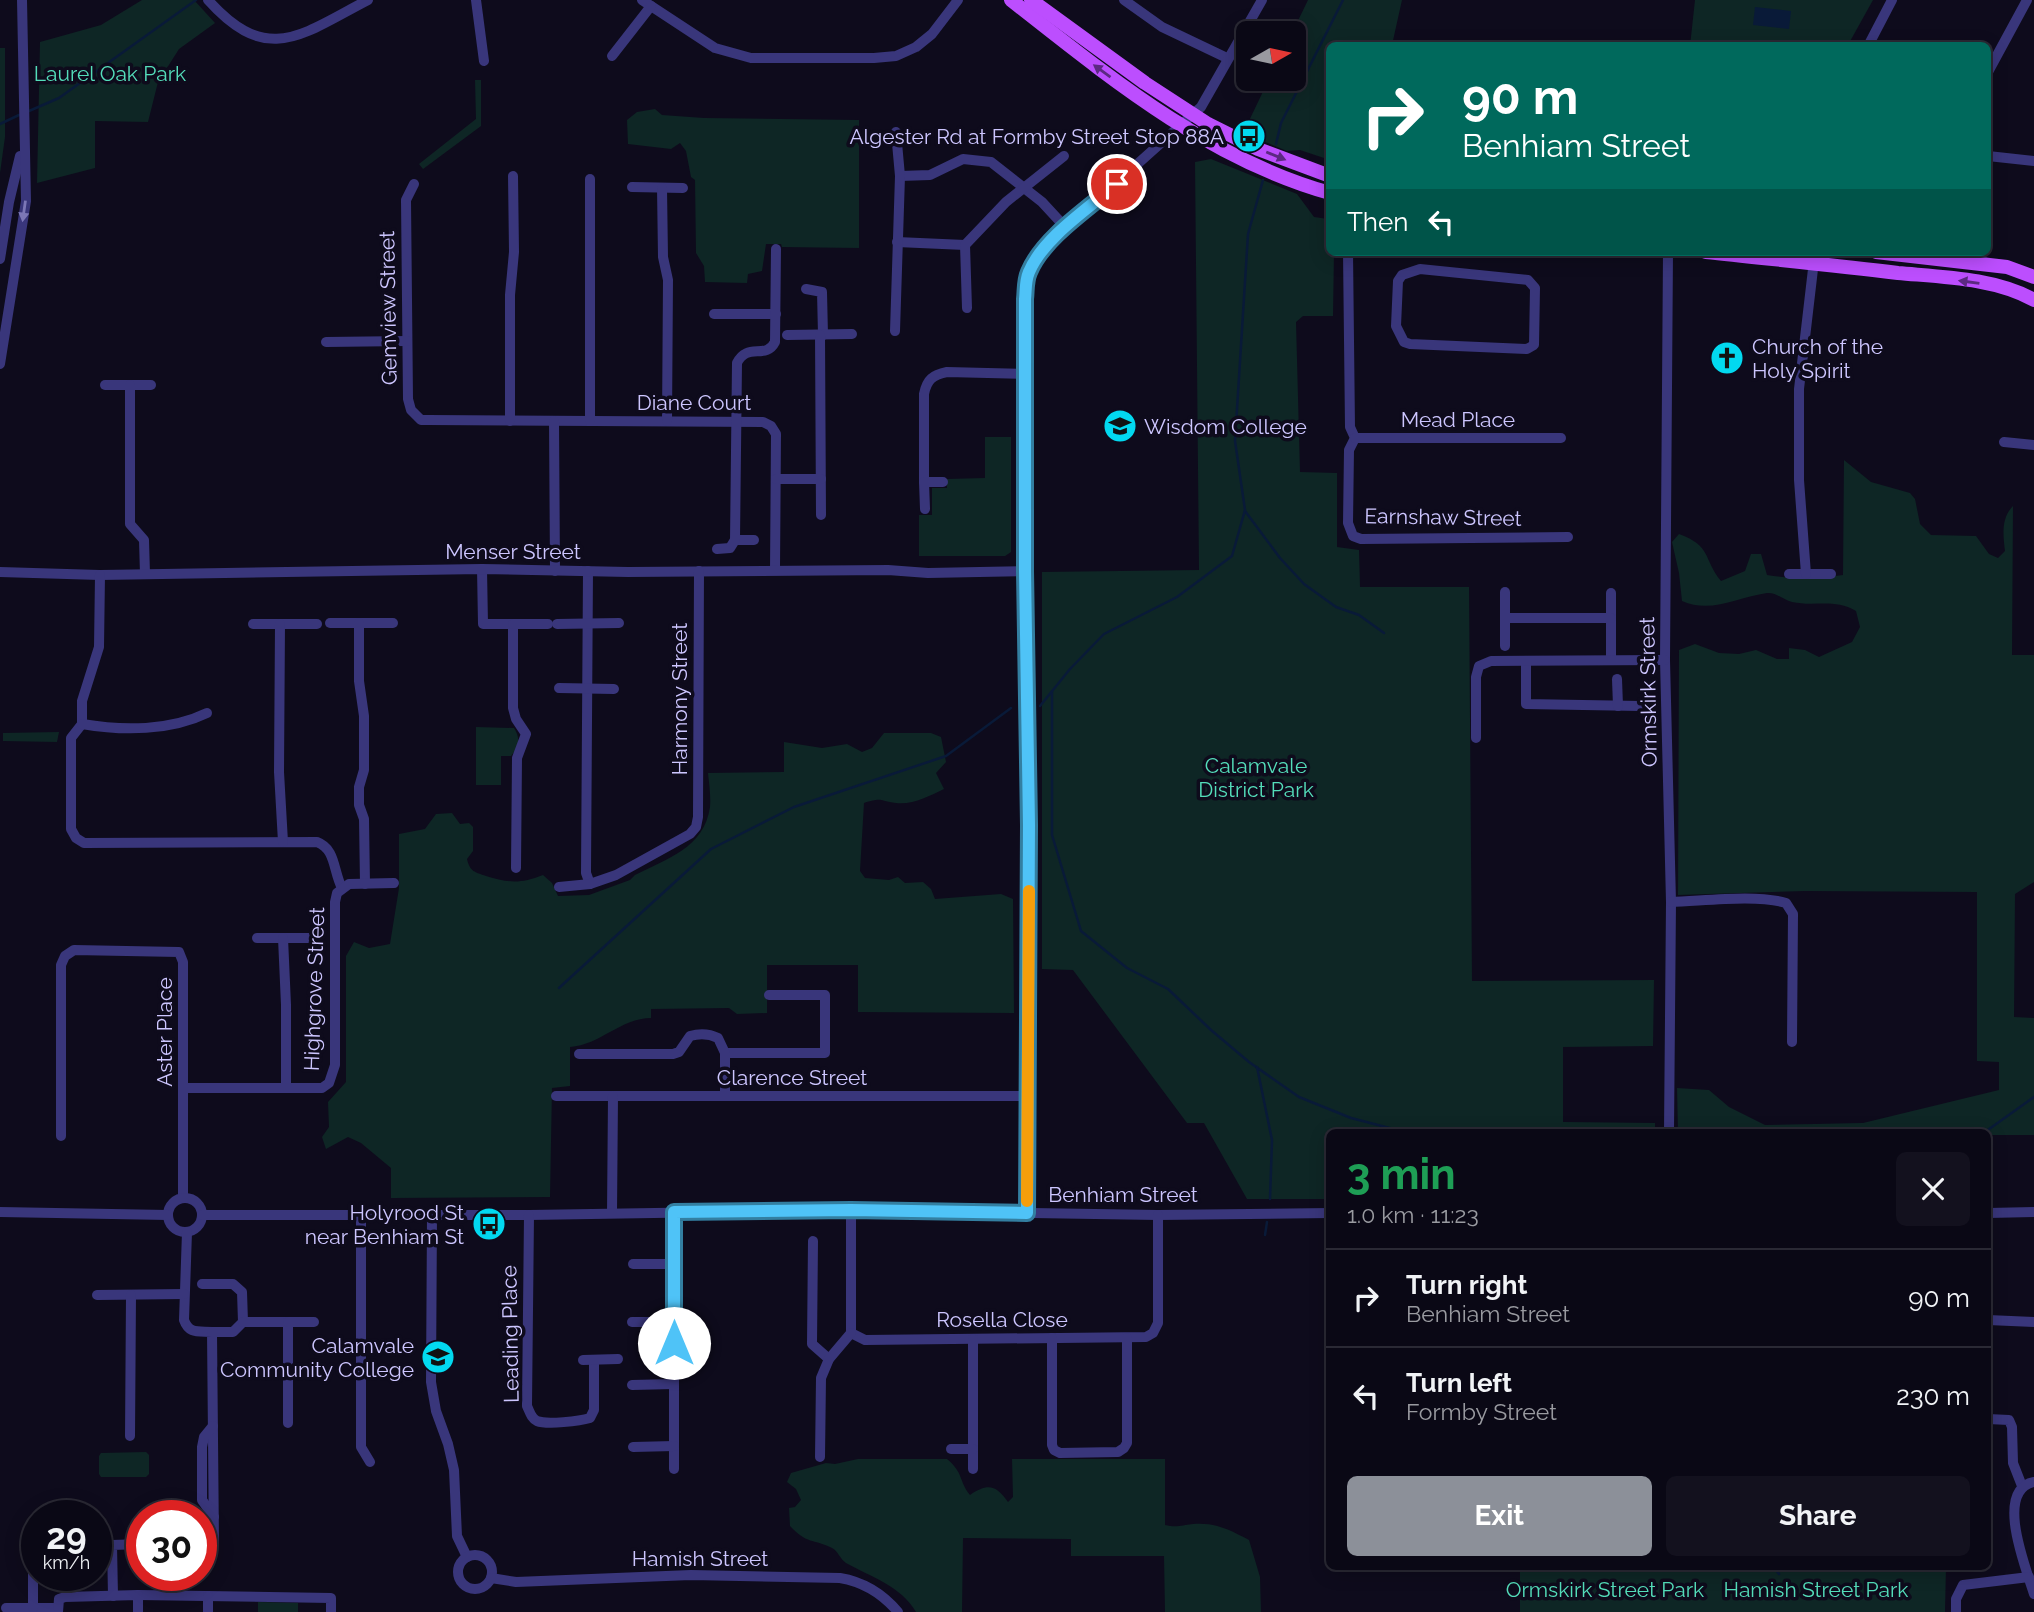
<!DOCTYPE html>
<html lang="en">
<head>
<meta charset="utf-8">
<style>
  :root { --surface:#0a0815; --page:#13111e; --text:#f1f3f6; --muted:#999aa0; --line:#2a2934; --accent:#8c9099 }
  body { margin:0; font-family:Raleway,sans-serif; background:var(--page); color:var(--text); height:100vh; display:flex; flex-direction:column; font-size:26px; white-space:nowrap }
  * { box-sizing:border-box; margin:0 }
  p { font-size:23px; color:var(--muted) }
  .icon { flex:none; width:38px; height:38px; fill:none; stroke:currentColor; stroke-width:2; stroke-linecap:round; stroke-linejoin:round }
  .map { position:relative; flex:1; overflow:hidden }
  .drawer { position:absolute; left:1326px; top:1129px; width:665px; height:441px; display:flex; flex-direction:column; background:var(--surface); border-radius:10px; box-shadow:0 4px 18px #0003,0 0 0 2px var(--line) }
  .drawer>* { flex:none }
  .banner { position:absolute; left:1326px; top:42px; width:665px; height:214px; border-radius:10px; box-shadow:0 4px 18px #0003,0 0 0 2px var(--line); background:#00695c; color:#fff; overflow:hidden }
  .needle { width:46px; rotate:81deg }
  .fabs { position:absolute; left:1236px; top:21px; display:grid; gap:14px }
  .fabs a { display:grid; place-items:center; width:70px; height:70px; border-radius:10px; background:var(--surface); box-shadow:0 4px 18px #0003,0 0 0 2px var(--line); font-size:35px }
  .speed { position:absolute; left:21px; top:1500px; display:flex; gap:14px; font-size:35px; font-weight:700; text-align:center }
  .speed>* { display:grid; place-content:center; width:91px; height:91px; border-radius:50%; background:var(--surface); box-shadow:0 4px 18px #0003,0 0 0 2px var(--line); line-height:1 }
  .speed small { font-size:18px; font-weight:400 }
  .speed .limit { border:10px solid #d22; background:#fff; color:#111 }
  .pin { position:absolute; display:grid; place-items:center; width:60px; height:60px; color:#fff; margin:-30px; border:4px solid #fff; border-radius:50%; box-shadow:0 2px 7px #0007 }
  .me { position:absolute; width:77px; margin:-38px; rotate:0deg; stroke-linejoin:round; filter:drop-shadow(0 0 5px #0008) }
  .turn { display:flex; align-items:center; gap:24px; height:147px; padding:0 21px; font-size:32px }
  .turn .icon { width:91px; height:91px; stroke-width:2.5 }
  .turn b { display:block; font-size:49px; line-height:60px }
  .then { display:flex; align-items:center; height:66px; padding:0 21px; background:#0003; gap:14px; font-size:26px }
  .round { display:grid; place-items:center; flex:none; width:74px; height:74px; border-radius:10px; background:var(--page) }
  .overview { display:flex; align-items:center; justify-content:space-between; height:119px; padding:0 21px }
  h1 { font-size:42px; font-weight:700; line-height:52px; color:#1e9e55 }
  .button { display:flex; gap:14px; margin-top:auto; padding:14px 21px }
  .button a { flex:1; height:80px; border-radius:10px; background:var(--accent); color:#fff; font-size:28px; font-weight:700; line-height:80px; text-align:center }
  .button a+a { background:var(--page); color:var(--text) }
  ul { padding:0; list-style:none }
  li { display:flex; align-items:center; gap:21px; height:98px; padding:0 21px; border-top:2px solid var(--line) }
  li div { flex:1 }
  li b { display:block; font-size:26px }
  li em { font-style:normal }
  .map>svg:first-child { display:block }
  .green { fill:#0e2625 }
  .water { fill:#091a38 }
  .lines { fill:none; stroke-linecap:round; stroke-linejoin:round }
  .stream { stroke:#091a38; stroke-width:2.5 }
  .minor { stroke:#39367b; stroke-width:10 }
  .major { stroke:#bc4efe; stroke-width:14 }
  .oneway { fill:#5c2982 }
  .oneway2 { fill:#7c77b6 }
  .route-casing { stroke:#337fa1; stroke-width:18 }
  .route { stroke:#4fc3f7; stroke-width:12 }
  .slow { stroke:#f59e0b; stroke-width:12 }
  .labels { text-anchor:middle; dominant-baseline:central; stroke-width:7; stroke-linejoin:round; paint-order:stroke }
  .park-label { font-size:21px; fill:#54ddba; stroke:#0e0b1c }
  .poi-label { font-size:21px; fill:#cdc6ff; stroke:#0e0b1c; text-anchor:end }
  .street-label { font-size:21px; fill:#cdc6ff; stroke:#0e0b1c }
</style>
</head>
<body>
<div class="map">
<svg width="2034" height="1612" viewBox="0 0 2034 1612">
  <rect width="100%" height="100%" fill="#0e0b1c"/>
  <g class="green">
    <polygon points="142,0 194,0 215,23 179,49 158,82 148,122 95,121 95,168 37,183 40,42 101,25"/>
    <polygon points="1308,0 1402,0 1392,45 1330,46 1330,160 1300,150 1287,151 1263,141 1247,125 1269,79 1293,79 1292,33"/>
    <polygon points="1695,0 1873,0 1848,45 1690,46"/>
    <polygon points="0,48 5,48 5,137 0,173"/>
    <polygon points="475,80 481,80 481,126 423,169 419,164 476,119"/>
    <polygon points="655,109 662,115 704,118 859,120 859,248 782,247 781,244 766,244 762,271 748,274 747,283 705,282 704,266 696,253 695,180 691,177 686,151 680,143 671,149 628,144 627,120 637,112"/>
    <polygon points="1211,159 1297,194 1314,217 1328,219 1330,222 1330,252 1334,252 1333,316 1303,316 1296,322 1300,472 1337,473 1337,547 1359,550 1360,587 1469,587 1472,981 1654,980 1653,1046 1563,1047 1563,1122 1655,1123 1655,1132 1330,1132 1330,1199 1247,1199 1204,1123 1187,1123 1073,970 1042,969 1042,572 1199,570 1195,162"/>
    <polygon points="985,437 1011,437 1011,552 1005,556 919,556 919,515 932,515 932,488 947,488 947,479 985,478"/>
    <path d="M1844,460L1871,482L1910,493L1915,499L1920,524L1931,535L1976,536L1989,554L1998,558L2005,551C2003,535 2001,518 2013,506L2012,655H2034V882L2015,894L2014,1017L2034,1018V1135H1988V1132H1678L1677,1088L1709,1090L1729,1107L1765,1125L1863,1123L1999,1090V1062L1977,1061V892L1805,891L1678,895L1679,650L1695,644L1719,653L1739,654L1756,650L1777,659H1789V648L1805,650L1819,657L1852,642L1860,627L1856,611C1834,598 1815,607 1792,602C1783,600 1776,592 1767,593C1738,597 1711,614 1682,601L1679,573L1672,542L1679,534C1712,546 1703,559 1721,581L1745,571L1751,554H1761L1767,575C1793,579 1817,579 1843,575Z"/>
    <path d="M476,727L514,728C521,739 519,747 511,756H501V785H476Z"/>
    <polygon points="59,732 57,742 3,741 3,733"/>
    <path d="M884,733H931L941,737L946,762L936,773L944,789C929,796 913,805 896,803C880,801 882,797 864,803L860,871L865,878L889,880L898,877L905,883L923,882L931,889L935,899L1001,894L1013,899L1014,1013L858,1012V965H767V1013L737,1014L729,1008L651,1009V1018C621,1018 600,1045 570,1047V1086L552,1088L550,1197L391,1198V1168L361,1143L348,1137L326,1149L322,1137L329,1127L328,1102L346,1082V956L354,942L369,948L390,944L399,888V834L425,829L436,814L452,813L460,824L469,823L473,827V851L467,859C470,872 475,872 486,876C509,883 520,884 543,875L552,883L558,896L589,895L630,880L635,875C668,858 704,848 710,807C711,796 709,783 708,773L784,772V742L822,748L847,744L862,752L872,748Z"/>
    <polygon points="146,1452 149,1455 149,1474 146,1477 101,1477 99,1474 99,1456 101,1453"/>
    <path d="M858,1459H947C964,1473 959,1482 970,1495C988,1483 996,1485 1008,1502L1013,1497L1012,1459H1165V1525C1177,1528 1182,1525 1193,1524C1215,1522 1230,1530 1249,1540L1260,1577L1261,1612H1165L1164,1556H1071V1539L963,1538L962,1612H916C901,1586 871,1577 846,1563C840,1559 838,1551 832,1548C812,1538 808,1545 790,1526L789,1508L795,1507L801,1500L796,1489L787,1482L791,1473L826,1463L835,1464Z"/>
    <polygon points="1520,1566 1946,1566 1945,1612 1520,1612"/>
    <polygon points="258,1602 298,1603 298,1612 258,1612"/>
  </g>
  <polygon class="water" points="1755,7 1791,11 1789,29 1753,25"/>
  <g class="lines">
    <g class="stream">
      <polyline points="29,111 59,98 196,0"/>
      <polyline points="0,124 19,115"/>
      <polyline points="1276,144 1281,123 1343,0"/>
      <polyline points="1245,511 1280,558 1304,584 1336,607 1359,615 1384,633"/>
      <polyline points="1052,692 1052,835 1081,931 1127,968 1168,989 1211,1030 1249,1062 1299,1097 1351,1118 1405,1132"/>
      <polyline points="1040,706 1070,669 1104,634 1177,597 1232,556 1245,510 1235,441 1248,234 1263,180"/>
      <polyline points="559,988 711,849 794,807 946,756 1011,708"/>
      <polyline points="1257,1067 1272,1140 1270,1199"/>
      <polyline points="1678,1128 1693,1132"/>
      <polyline points="1646,1132 1657,1131"/>
      <polyline points="1985,1132 2034,1097"/>
      <polyline points="1265,1235 1267,1222"/>
      <polyline points="1773,1566 1779,1574"/>
    </g>
    <g class="minor">
      <path d="M208,0C268,67 302,34 368,0"/>
      <polyline points="476,0 484,61"/>
      <polyline points="642,0 715,48 751,58 874,58 896,56 916,47 932,34 958,0"/>
      <polyline points="1124,0 1162,27 1227,58"/>
      <polyline points="1868,46 1892,0"/>
      <polyline points="612,56 651,6"/>
      <polyline points="1988,72 2027,0"/>
      <polyline points="1988,156 2034,161"/>
      <polyline points="900,176 930,175 963,159 991,162 1042,202 1066,228"/>
      <polyline points="414,184 406,200 408,399 411,410 421,420 428,420 763,422 771,426 776,434 775,570"/>
      <polyline points="632,187 683,188"/>
      <polyline points="662,188 663,257 668,280 667,421"/>
      <polyline points="897,242 965,245"/>
      <polyline points="1348,252 1350,427 1355,438 1349,450 1348,523 1353,536 1361,539 1568,537"/>
      <polyline points="1668,252 1665,660 1671,902 1669,1132"/>
      <polyline points="0,259 9,202 20,156"/>
      <polygon points="1420,269 1528,280 1535,288 1534,345 1527,349 1410,344 1404,342 1396,326 1398,281 1402,275"/>
      <polyline points="806,289 822,292 823,335"/>
      <polyline points="967,308 965,245 1006,202 1064,156"/>
      <polyline points="714,314 776,314"/>
      <polyline points="895,331 900,176 896,132"/>
      <polyline points="787,335 852,334"/>
      <polyline points="820,335 821,515"/>
      <polyline points="326,342 407,341"/>
      <polyline points="0,364 26,201 22,0"/>
      <polyline points="105,385 151,385"/>
      <polyline points="130,385 130,524 144,540 145,574"/>
      <polyline points="510,421 510,295 514,252 513,176"/>
      <polyline points="554,421 555,571"/>
      <polyline points="590,421 590,179"/>
      <polyline points="1355,438 1561,438"/>
      <polyline points="2004,442 2034,445"/>
      <polyline points="776,479 821,479"/>
      <path d="M924,482V394C927,379 933,375 947,372L1025,374"/>
      <polyline points="925,509 924,482 943,482"/>
      <polyline points="735,540 754,540"/>
      <path d="M717,549L730,548L735,540L737,363C747,342 766,360 775,342L776,249"/>
      <polyline points="482,569 483,624 513,624 513,708 516,719 526,734 517,758 516,868"/>
      <polyline points="588,571 586,873 590,884"/>
      <polyline points="0,572 100,575 482,569 628,572 888,570 928,573 1025,571"/>
      <polyline points="1789,574 1831,574"/>
      <polyline points="1806,574 1799,480 1799,389 1815,252"/>
      <path d="M100,575L99,647L82,701V724L71,738V829L76,838L84,843L317,842C336,849 333,871 342,888"/>
      <polyline points="1611,593 1611,660"/>
      <polyline points="1505,618 1611,618"/>
      <polyline points="330,623 393,623"/>
      <polyline points="359,623 359,681 364,716 364,770 359,787 359,805 364,819 365,884"/>
      <polyline points="253,624 317,624"/>
      <polyline points="280,624 279,772 283,842"/>
      <polyline points="513,624 548,624"/>
      <polyline points="557,624 619,623"/>
      <polyline points="1505,646 1505,592"/>
      <polyline points="1526,661 1526,704 1640,706"/>
      <polyline points="1617,679 1618,706"/>
      <polyline points="559,688 614,689"/>
      <path d="M82,724C123,731 170,731 207,713"/>
      <polyline points="1476,738 1476,677 1479,666 1491,661 1665,660"/>
      <polyline points="559,887 590,884 616,875 690,834 696,827 698,817 699,571"/>
      <path d="M1671,902C1704,901 1756,894 1786,903L1793,914L1792,1042"/>
      <polyline points="257,938 315,938"/>
      <polyline points="283,938 286,1005 286,1088"/>
      <polyline points="725,1053 825,1053 825,995 769,995"/>
      <path d="M579,1054H673L679,1052L690,1036C700,1033 708,1033 718,1038L725,1053V1096"/>
      <polyline points="183,1088 322,1088 329,1083 335,1065 335,902 337,893 349,884 394,883"/>
      <polyline points="556,1096 1028,1096"/>
      <polyline points="61,1136 61,965 65,956 74,950 179,952 183,962 183,1198"/>
      <circle cx="185" cy="1215" r="17"/>
      <polyline points="0,1212 168,1215"/>
      <polyline points="674,1212 674,1469"/>
      <polyline points="612,1213 613,1096"/>
      <polyline points="1027,1213 1029,825 1025,571 1025,299 1027,276 1037,256 1066,228 1201,107 1262,0"/>
      <polyline points="1988,1213 2034,1212"/>
      <polyline points="202,1215 529,1215 851,1210 1158,1215 1330,1213"/>
      <polyline points="361,1215 361,1447 370,1462"/>
      <polyline points="432,1215 431,1382 436,1411 448,1444 454,1470 457,1536 467,1557"/>
      <path d="M529,1215L527,1406C530,1412 531,1418 537,1421C547,1425 580,1421 590,1418L594,1410V1360"/>
      <path d="M187,1232L184,1320C189,1334 198,1331 212,1332L214,1544H201"/>
      <polyline points="813,1241 812,1344 829,1359"/>
      <polyline points="633,1264 674,1264"/>
      <polyline points="202,1284 233,1284 242,1292 243,1322 233,1332 212,1332"/>
      <polyline points="97,1295 184,1294"/>
      <polyline points="1988,1320 2034,1322"/>
      <polyline points="243,1322 288,1322 288,1423"/>
      <polyline points="288,1322 314,1322"/>
      <polyline points="632,1322 674,1322"/>
      <polyline points="851,1333 865,1340 1146,1337 1153,1333 1158,1323 1158,1215"/>
      <polyline points="851,1333 851,1210"/>
      <polyline points="1052,1338 1052,1445 1054,1450 1060,1453 1118,1452 1124,1448 1127,1443 1127,1338"/>
      <polyline points="973,1339 973,1469"/>
      <polyline points="583,1360 618,1359"/>
      <polyline points="632,1385 674,1384"/>
      <polyline points="1988,1419 2009,1420 2012,1427 2013,1463 2022,1486"/>
      <polyline points="213,1426 204,1437 202,1447 202,1500 214,1517"/>
      <polyline points="130,1436 131,1295"/>
      <polyline points="633,1447 674,1446"/>
      <polyline points="951,1449 973,1449"/>
      <polyline points="820,1457 821,1378 829,1359 851,1333"/>
      <path d="M2034,1482C1994,1490 2026,1568 2034,1594"/>
      <circle cx="475" cy="1572" r="17"/>
      <path d="M491,1578L516,1582L691,1575L840,1578C864,1582 882,1593 898,1612"/>
      <polyline points="138,1595 331,1598 331,1612"/>
      <polyline points="113,1596 112,1545 142,1544"/>
      <polyline points="6,1608 58,1608"/>
      <polyline points="33,1608 33,1544"/>
      <polyline points="58,1612 59,1599 65,1597 138,1595 138,1612"/>
      <polyline points="208,1612 208,1596"/>
      <polyline points="1956,1612 1956,1599 1963,1585 2029,1577"/>
    </g>
    <g class="major">
      <path d="M1011,0C1109,77 1208,159 1330,193"/>
      <polyline points="1031,0 1145,83 1208,124 1258,149 1330,176"/>
      <path d="M1706,252C1770,259 1834,265 1898,273C1942,277 1995,278 2034,300"/>
      <polyline points="1876,252 2007,267 2034,277"/>
    </g>
  </g>
  <defs><path id="oneway-solid" d="M-6-.8H1V-3.2L6.5 0L1 3.2V.8H-6Z" transform="scale(1.75)"/></defs>
  <g class="oneway">
    <use href="#oneway-solid" transform="translate(1102 71) rotate(-144)"/>
    <use href="#oneway-solid" transform="translate(1276 156) rotate(22)"/>
    <use href="#oneway-solid" transform="translate(1969 282) rotate(-172)"/>
  </g>
  <use class="oneway2" href="#oneway-solid" transform="translate(24 211) rotate(98)"/>
  <g class="lines">
    <defs>
      <path id="route" d="M674,1343V1212L851,1210L1027,1213L1029,825L1025,571V299C1026,291 1025,281 1029,272C1043,238 1089,208 1117,184"/>
    </defs>
    <use href="#route" class="route-casing"/>
    <use href="#route" class="route"/>
    <polyline class="slow" points="1027,1201 1029,891"/>
  </g>
  <defs>
    <symbol id="bus-disc" viewBox="-11 -11 22 22"><circle r="9.5" fill="#02d9f0" stroke="#0e0b1c"/><path d="M-5-6H5V4H4V6H2V4H-2V6H-4V4H-5ZM-3.5-4V0h7V-4ZM-3.5 1.2v1.5H-2V1.2ZM2 1.2v1.5H3.5V1.2Z" fill="#111"/></symbol>
    <symbol id="church-disc" viewBox="-11 -11 22 22"><circle r="9.5" fill="#02d9f0" stroke="#0e0b1c"/><path d="M-1.2-6h2.4v3.5h3.3v2.4h-3.3V6h-2.4V-.1h-3.3v-2.4h3.3Z" fill="#111"/></symbol>
    <symbol id="school-disc" viewBox="-11 -11 22 22"><circle r="9.5" fill="#02d9f0" stroke="#0e0b1c"/><path d="M0-5L7-2L0 1L-7-2ZM-4 1L0 2.5L4 1V4Q0 6-4 4Z" fill="#111"/></symbol>
  </defs>
  <g fill-rule="evenodd">
    <use href="#bus-disc" x="1230" y="117" width="38" height="38"/>
    <use href="#church-disc" x="1708" y="339" width="38" height="38"/>
    <use href="#school-disc" x="1101" y="407" width="38" height="38"/>
    <use href="#bus-disc" x="470" y="1205" width="38" height="38"/>
    <use href="#school-disc" x="419" y="1338" width="38" height="38"/>
  </g>
  <g class="labels">
    <g class="park-label">
      <text x="110" y="73">Laurel Oak Park</text>
      <text x="1256" y="765">Calamvale<tspan x="1256" dy="24">District Park</tspan></text>
      <text x="1605" y="1589">Ormskirk Street Park</text>
      <text x="1816" y="1589">Hamish Street Park</text>
    </g>
    <g class="poi-label">
      <text x="1224" y="136">Algester Rd at Formby Street Stop 88A</text>
      <text x="1752" y="346" text-anchor="start">Church of the<tspan x="1752" dy="24">Holy Spirit</tspan></text>
      <text x="1144" y="426" text-anchor="start">Wisdom College</text>
      <text x="464" y="1212">Holyrood St<tspan x="464" dy="24">near Benhiam St</tspan></text>
      <text x="414" y="1345">Calamvale<tspan x="414" dy="24">Community College</tspan></text>
    </g>
    <g class="street-label">
      <text transform="translate(388 308) rotate(-91)">Gemview Street</text>
      <text x="694" y="402">Diane Court</text>
      <text x="1458" y="419">Mead Place</text>
      <text transform="translate(1443 517) rotate(1)">Earnshaw Street</text>
      <text x="513" y="551">Menser Street</text>
      <text transform="translate(1648 692) rotate(-91)">Ormskirk Street</text>
      <text transform="translate(679 699) rotate(-90)">Harmony Street</text>
      <text transform="translate(314 989) rotate(-88)">Highgrove Street</text>
      <text transform="translate(164 1032) rotate(-90)">Aster Place</text>
      <text x="792" y="1077">Clarence Street</text>
      <text x="1123" y="1194">Benhiam Street</text>
      <text x="1002" y="1319">Rosella Close</text>
      <text transform="translate(510 1334) rotate(-91)">Leading Place</text>
      <text x="700" y="1558">Hamish Street</text>
    </g>
  </g>
</svg>
<div class="fabs">
<a><svg class="needle" viewBox="-14 -14 28 28"><path d="M0-13l5 13h-10z" fill="#e53935"/><path d="M0 13l5-13h-10z" fill="#999aa0"/></svg></a>
</div>
<div class="speed"><div>29<small>km/h</small></div><div class="limit">30</div></div>
<div class="pin" style="left:1117px;top:184px;background:#d93025"><svg class="icon" aria-label="arrive" viewBox="0 0 24 24"><path d="M6 21V4h12l-3 4 3 4H6"/></svg></div>
<svg class="me" style="left:674px;top:1343px" viewBox="-20 -20 40 40"><circle r="19" fill="#fff"/><path d="M0-13L10 11 0 6-10 11z" fill="#4fc3f7"/></svg>
<div class="banner">
<div class="turn"><svg class="icon" aria-label="right" viewBox="0 0 24 24"><path d="M7 20v-9h11M14 6l5 5-5 5"/></svg><div><b>90 m</b>Benhiam Street</div></div>
<div class="then">Then<svg class="icon" aria-label="left" viewBox="0 0 24 24"><path d="M17 20v-9H6M10 6l-5 5 5 5"/></svg></div>
</div>
<section class="drawer">
<div class="overview"><div><h1>3 min</h1><p>1.0 km · 11:23</p></div><a class="round"><svg class="icon" aria-label="close" viewBox="0 0 24 24"><path d="M6 6l12 12M18 6L6 18"/></svg></a></div>
<ul>
<li><svg class="icon" aria-label="right" viewBox="0 0 24 24"><path d="M7 20v-9h11M14 6l5 5-5 5"/></svg><div><b>Turn right</b><p>Benhiam Street</p></div><em>90 m</em></li>
<li><svg class="icon" aria-label="left" viewBox="0 0 24 24"><path d="M17 20v-9H6M10 6l-5 5 5 5"/></svg><div><b>Turn left</b><p>Formby Street</p></div><em>230 m</em></li>
</ul>
<div class="button"><a>Exit</a><a>Share</a></div>
</section>
</div>
</body>
</html>
